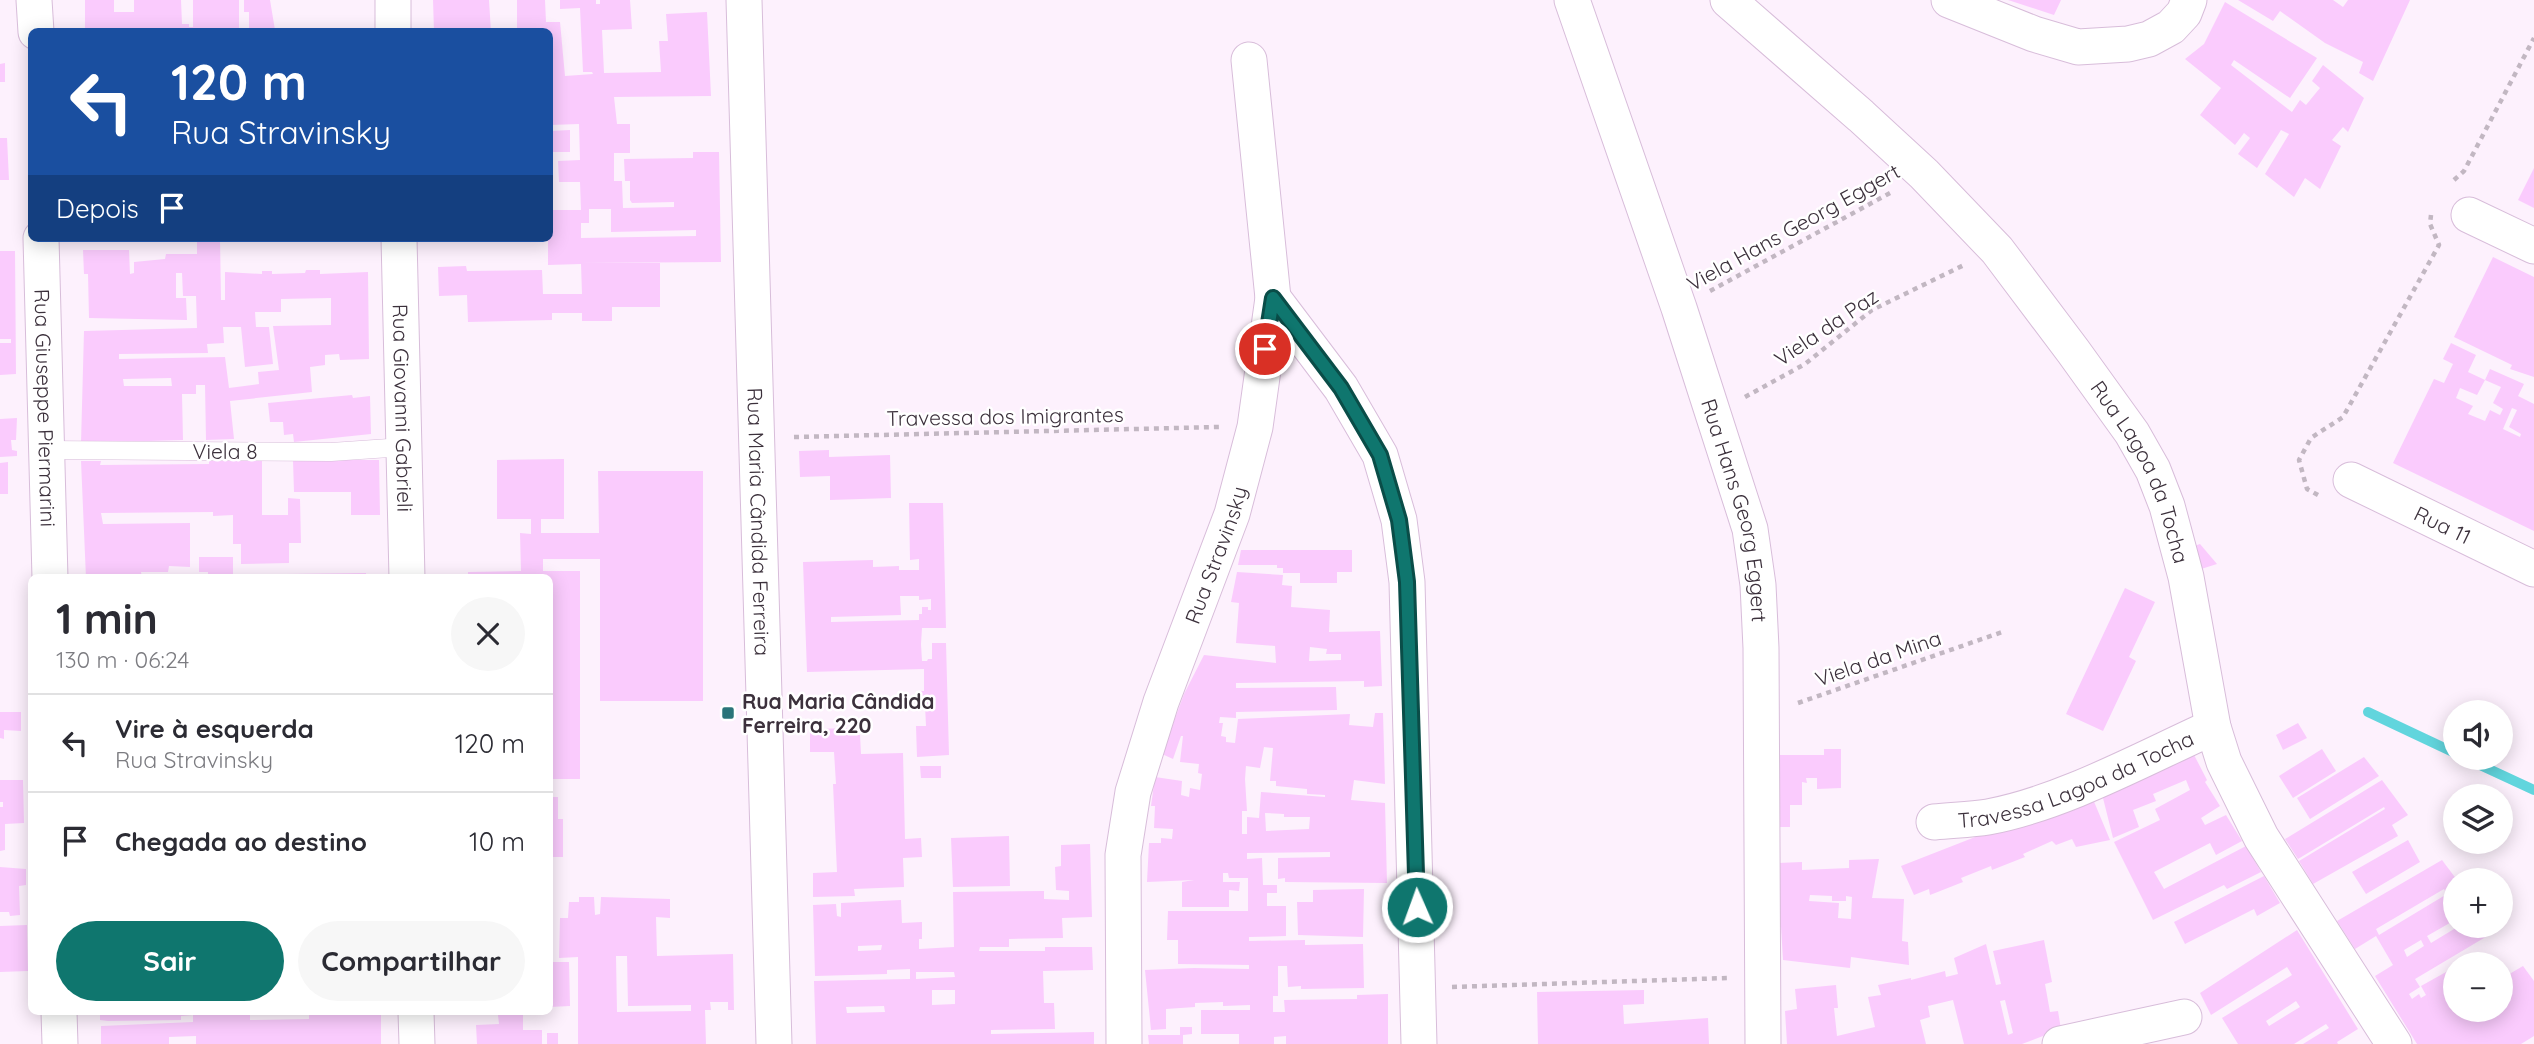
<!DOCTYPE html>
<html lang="pt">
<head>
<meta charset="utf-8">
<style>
  :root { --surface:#fff; --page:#f7f7f7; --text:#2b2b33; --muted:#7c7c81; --line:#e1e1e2; --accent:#0f766e }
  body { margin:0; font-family:Quicksand,sans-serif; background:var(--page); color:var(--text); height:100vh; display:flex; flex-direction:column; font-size:26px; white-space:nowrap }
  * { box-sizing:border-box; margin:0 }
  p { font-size:23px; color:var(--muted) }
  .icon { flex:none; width:38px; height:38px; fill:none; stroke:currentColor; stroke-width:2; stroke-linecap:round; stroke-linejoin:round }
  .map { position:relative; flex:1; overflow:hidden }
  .panel { position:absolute; left:28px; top:574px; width:525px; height:441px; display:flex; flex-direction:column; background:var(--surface); border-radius:10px; box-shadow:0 4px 18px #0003 }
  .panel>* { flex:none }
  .guide { position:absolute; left:28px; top:28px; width:525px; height:214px; border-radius:10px; box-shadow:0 4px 18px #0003; background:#1a4fa0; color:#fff; overflow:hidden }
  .tools { position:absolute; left:2443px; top:700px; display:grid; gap:14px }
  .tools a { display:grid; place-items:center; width:70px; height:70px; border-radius:50%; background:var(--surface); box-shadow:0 4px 18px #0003; font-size:35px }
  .pin { position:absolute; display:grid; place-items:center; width:60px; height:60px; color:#fff; margin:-30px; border:4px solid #fff; border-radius:50%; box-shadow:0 2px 7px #0007 }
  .me { position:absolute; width:77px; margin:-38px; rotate:358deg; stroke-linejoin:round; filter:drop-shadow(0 0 5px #0008) }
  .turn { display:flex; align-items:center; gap:24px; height:147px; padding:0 28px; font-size:32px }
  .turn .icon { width:91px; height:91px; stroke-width:2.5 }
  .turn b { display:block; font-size:49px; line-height:60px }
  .then { display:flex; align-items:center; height:66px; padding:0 28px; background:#0003; gap:14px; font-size:26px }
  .round { display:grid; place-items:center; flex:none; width:74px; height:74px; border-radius:37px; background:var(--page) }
  .overview { display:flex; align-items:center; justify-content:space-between; height:119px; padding:0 28px }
  h1 { font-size:42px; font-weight:700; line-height:52px }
  .action { display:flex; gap:14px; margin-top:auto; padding:14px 28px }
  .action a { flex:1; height:80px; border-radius:42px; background:var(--accent); color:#fff; font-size:28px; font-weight:700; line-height:80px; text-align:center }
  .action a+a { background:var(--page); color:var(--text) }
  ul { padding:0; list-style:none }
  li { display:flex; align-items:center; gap:21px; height:98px; padding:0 28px; border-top:2px solid var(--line) }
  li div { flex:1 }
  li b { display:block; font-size:26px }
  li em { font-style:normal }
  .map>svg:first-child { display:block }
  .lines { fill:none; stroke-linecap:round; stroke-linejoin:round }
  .stream { stroke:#61d5dd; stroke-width:10 }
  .building { fill:#facbfd; fill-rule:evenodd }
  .service-casing { stroke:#d8bdda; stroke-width:19 }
  .minor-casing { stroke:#d8bdda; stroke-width:37 }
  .path { stroke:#c2b7c2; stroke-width:4.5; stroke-dasharray:5 5; stroke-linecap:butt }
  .service { stroke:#fff; stroke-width:18 }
  .minor { stroke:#fff; stroke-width:35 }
  .route-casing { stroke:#0a4d48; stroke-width:18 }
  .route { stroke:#0f766e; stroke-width:12 }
  .poi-dot { fill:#2a7479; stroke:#fff; stroke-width:2.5 }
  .labels { text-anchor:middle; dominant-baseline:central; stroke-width:5; stroke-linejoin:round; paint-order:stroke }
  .street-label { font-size:21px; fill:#3c313c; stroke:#fff }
  .poi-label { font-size:21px; font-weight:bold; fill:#3c313c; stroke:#fff; text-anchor:start }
</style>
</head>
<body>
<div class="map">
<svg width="2534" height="1044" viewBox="0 0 2534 1044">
  <rect width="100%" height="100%" fill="#fdf1fd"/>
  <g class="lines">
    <g class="stream">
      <polyline points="2368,712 2455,753"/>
      <polyline points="2465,758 2534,790"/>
    </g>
  </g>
  <g class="building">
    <polygon points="85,0 114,0 114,12 134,12 134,0 181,0 182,24 189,24 189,27 193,27 193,0 239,0 239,32 85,32"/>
    <polygon points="244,0 270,0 275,30 249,32 249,12 244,12"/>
    <polygon points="433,0 489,0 491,32 434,32"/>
    <path d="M517,0H545L546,22H560L565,76L593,74L592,72H583L580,8L560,9V0H596V4H600V0H630L632,29L602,30L604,73L661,72L659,41H668L666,14L707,12L711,96L614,97L617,124H630V153H614V181H622L623,208L674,207V202L632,203L630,200V181H625L624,159L693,158V152H719L721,262L581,263H660V307H612V321H582V313H552V320L468,322L467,295L439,296L438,267L466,266L467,271L542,270L543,294H582L581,264L548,265V241H527V238H550V210H581L580,182H559L558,161L580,160L579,124L550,125V32H517ZM589,209H611V232L696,230V236L581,238V223H589Z"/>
    <polygon points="2008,0 2061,0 2054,15"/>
    <polygon points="2238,0 2333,0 2343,7 2348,0 2410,0 2373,81 2359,73 2363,62 2325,43 2280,11 2273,21"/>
    <polygon points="2225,2 2317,58 2290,98 2234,60 2231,65 2292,112 2300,100 2306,105 2320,88 2312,81 2323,65 2364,98 2348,132 2343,127 2332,140 2341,146 2320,189 2305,178 2294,197 2265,174 2289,134 2281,130 2257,168 2238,154 2250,138 2244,133 2235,145 2200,115 2221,88 2185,59 2204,44"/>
    <polygon points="5,63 5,82 0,82 0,64"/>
    <polygon points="570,130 570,152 550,152 550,131"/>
    <polygon points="0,138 7,138 9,180 0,180"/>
    <polygon points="2534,168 2534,208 2518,200"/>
    <path d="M197,238H220L221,300H225V272L262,274V271H272V274L305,273L306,270H320V274L368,272L369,359L340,360L339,354L325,355V365L310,367L312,392L230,401L234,439L206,440L205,385H196V394H182L183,440L81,443L84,331L197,328L196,296H183L182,273H176V298H186L187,320L89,318L88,274H84L83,250H129L130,274L134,273V262L165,259L166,254H197ZM331,298V325L273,326L279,370L258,372L259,384L229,388L225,357L119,359V354L208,353L207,344L224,343L223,327H241L245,367L273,364L269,327H256L255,312H281V299ZM171,378L172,386H124L123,379Z"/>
    <polygon points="0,251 15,251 16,374 0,375 0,343 11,343 11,339 0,339"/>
    <polygon points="2493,257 2534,277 2534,377 2510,369 2512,365 2454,337"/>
    <path d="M2451,343L2476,355L2468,372L2485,380L2477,395L2460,388L2456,398L2473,406L2468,414L2485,421L2490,410L2500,415L2503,409L2493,403L2501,387L2485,380L2490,369L2524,384L2518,396L2534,404V531L2393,463L2434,379L2444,383L2453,364L2443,359ZM2512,408L2517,410L2509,427L2521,434L2520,437L2503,429Z"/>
    <polygon points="352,395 353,398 370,396 371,434 294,442 293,434 284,435 283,422 270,422 268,403"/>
    <polygon points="17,418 16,440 11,440 12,450 17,451 17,456 0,457 0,419"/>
    <polygon points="829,450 829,457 890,455 891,498 830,500 830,476 800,477 799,451"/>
    <polygon points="564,459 564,519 541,519 541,533 599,533 598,471 703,471 703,701 600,701 600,559 543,559 543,571 580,571 580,779 550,779 550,578 468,578 468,572 521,571 520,533 531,534 531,519 497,519 497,460"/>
    <polygon points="262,460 262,515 288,515 288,498 300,499 301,543 289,543 289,563 241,564 241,544 233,544 233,515 213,516 213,512 101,513 103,524 190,523 190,567 169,566 168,572 141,572 142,578 86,578 81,461 101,461 100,465 209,464 209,461"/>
    <polygon points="293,460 379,460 380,515 351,515 351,492 294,492"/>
    <polygon points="8,462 8,494 0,494 0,463"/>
    <path d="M909,503H943L946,628H922L921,644L922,661H927L928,659H932V643H946L949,755L917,757L916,726H926L925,705H919L918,691H924V669L807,672L803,562L873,560V567L899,566V570H919V559L910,560ZM900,596H919V600L931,599V610H928V607H922V614H919V620L831,622V617L901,615Z"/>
    <polygon points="2200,544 2217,564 2198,570 2191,547"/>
    <polygon points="1241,550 1352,550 1352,572 1337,572 1337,583 1300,583 1300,573 1283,573 1283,568 1277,568 1277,565 1238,565"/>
    <polygon points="199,557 233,557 233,578 208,578 208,572 199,572"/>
    <path d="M1237,572L1283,575L1282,585L1292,586L1291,607L1330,610L1329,632L1380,631L1382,686L1364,687V681L1236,683V688L1336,687L1337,710L1236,712V718L1220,717L1219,723H1223L1221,736L1226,737V742L1235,743L1238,719L1350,714L1349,725L1373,727L1375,713H1383L1385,784L1354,780L1351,800L1385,803L1387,883L1285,882V878L1278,879V858L1330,857V852L1247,853V859L1262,858L1263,885H1277V893H1267V906H1286V936L1249,937V941L1305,940V945L1363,944L1364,988L1301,989V986L1288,987L1287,966H1278V996H1273V1012H1285L1284,1000L1357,999V995L1388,994V1044H1286V1036L1274,1037V1044H1239V1034H1201V1010H1250V1005L1223,1006V1002L1195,1003V1007L1166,1009V1029L1151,1030L1145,970L1194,968L1249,969V965L1178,964V940H1167L1168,911H1248V878H1229L1228,873H1223V882H1240L1239,891L1229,890V907H1182V882L1194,880L1147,882L1149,843H1161V838L1172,839L1173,829L1154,828L1155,806H1151L1155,777L1182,781L1181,795L1189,797L1190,788L1200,790L1202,774L1198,773L1199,764L1180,762L1183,736H1181L1173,759L1162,754L1184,694L1204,655L1276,663L1275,646L1236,643L1239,603L1231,602ZM1310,647L1327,649L1326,654H1341V660L1309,661ZM1264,747L1273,748L1270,781H1276V786L1307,789V794L1325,795V797L1261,792L1259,818L1247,817V834H1242V811H1247L1245,779L1246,766L1260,768ZM1265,813L1284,814V817H1310L1309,829L1266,831Z"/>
    <polygon points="366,573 366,578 286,578 286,574"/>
    <polygon points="2125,588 2155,602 2129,657 2136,661 2103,731 2066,714"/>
    <polygon points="0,712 21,712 21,731 4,730 4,739 0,738"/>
    <polygon points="2298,723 2307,738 2283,750 2276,735"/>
    <polygon points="857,728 857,735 860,735 861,754 903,753 905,839 921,838 922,857 903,858 904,887 854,889 855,896 813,897 813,873 837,872 833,784 836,784 834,752 810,752 810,729"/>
    <polygon points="1824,749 1841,749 1841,788 1817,789 1817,778 1806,778 1807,783 1802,782 1802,805 1790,805 1790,827 1776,827 1776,804 1780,804 1780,781 1777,781 1779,755 1824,755"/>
    <polygon points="2322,749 2336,771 2293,798 2279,776"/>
    <polygon points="2192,751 2207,780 2205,782 2220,806 2201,818 2205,825 2226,815 2242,841 2216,855 2210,843 2154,872 2164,889 2246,846 2261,872 2227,889 2224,885 2153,920 2114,842 2160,820 2155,809 2190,790 2186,780 2153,794 2156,801 2133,810 2139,827 2113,838 2101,790"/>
    <polygon points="2364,757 2379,776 2310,819 2297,798"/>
    <polygon points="920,766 941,766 941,778 921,778"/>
    <polygon points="0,780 23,780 24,823 5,824 5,850 0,851 0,807 3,807 3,802 0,802"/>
    <polygon points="2382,780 2408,815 2392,825 2398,836 2313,884 2299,861 2385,809 2384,807 2298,859 2285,839"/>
    <polygon points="2090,792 2110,840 2076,847 2072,839 2056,845 2052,841 2023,854 2025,857 1992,870 1991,866 1961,878 1963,882 1930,895 1929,889 1914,895 1901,866"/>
    <polygon points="550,797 558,797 558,819 563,819 563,857 550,857"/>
    <polygon points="1009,836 1010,886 953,887 951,838"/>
    <polygon points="2408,840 2420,862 2366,894 2352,872"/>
    <path d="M1090,844L1092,917L1062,918L1063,938L1009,939V947H980L979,951H1045V947H1092L1093,970L1043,971L1044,1003H1054L1055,1029L991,1030V1034L1094,1032V1044H816L814,981L910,979V969L887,970V974L815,976L813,905L836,904L837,916L841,917V903L901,900L902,923L922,922V939H919V949L954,947L953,892L1044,891V899L1069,900V891L1056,890L1055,867L1061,866V845ZM882,945L881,950L858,951V946ZM916,972H954L955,977L916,979ZM932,990H955V1004L932,1005ZM884,1006L885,1012L847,1013L846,1007Z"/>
    <path d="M1879,859L1872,898L1904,899L1902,941L1908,942L1909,965L1851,957L1850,968L1783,960L1781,927H1776L1775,863L1802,862V870L1849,868V860ZM1810,895L1832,896V901H1846V896L1852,897L1851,919L1838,918L1839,903L1809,901Z"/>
    <path d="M2442,860L2457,880H2455V920L2427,936L2431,943L2459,926H2483L2489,935L2415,979L2420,987L2409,994L2412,999L2419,994L2421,998L2426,995L2421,986L2455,967V1010H2501V979L2523,966L2534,981V1036L2521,1044H2417L2375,976L2393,965L2376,936L2355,949L2337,921ZM2444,889L2447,894L2379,935L2376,929ZM2421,940L2424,946L2407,957L2404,950Z"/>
    <polygon points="0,867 26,869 26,885 19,886 20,915 10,916 9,912 0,912"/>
    <polygon points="2264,876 2280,903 2257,916 2254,909 2185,944 2174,922"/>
    <polygon points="1364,889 1363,937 1298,935 1297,902 1313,902 1313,890"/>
    <path d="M579,897H594L595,915L600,914L601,897L670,899V918L656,917L657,956L733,954L734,1010H728V1002H710L711,1010H705L706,1044H578V957L559,958L560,918H568L569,902H579ZM616,956H627L628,1006L691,1005V1011L617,1012Z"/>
    <polygon points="27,925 28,971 0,972 0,926"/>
    <path d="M2297,930L2358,1029L2337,1042L2338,1044H2303L2329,1028L2326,1024L2294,1044H2238L2222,1018L2292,975L2287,967L2211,1015L2200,993ZM2296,1001L2300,1007L2269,1026L2266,1021Z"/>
    <path d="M2044,940L2052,982L2045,984L2050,1012L2058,1011L2061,1029L2022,1044H1964L1953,1000L1928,1006L1930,1017L1920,1020L1926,1044H1787L1785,1011L1797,1009L1795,989L1836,985L1838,1008H1834L1837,1036L1875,1027L1868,997L1881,995L1878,985L1911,978V980L1945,971L1946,977L1958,974L1954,958L1986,944L1996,985L2001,984L1993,951ZM2005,1000L2013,1033L2008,1035L2000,1001Z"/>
    <polygon points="2477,954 2483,964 2460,964"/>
    <polygon points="550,962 569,962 570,1006 550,1007"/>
    <polygon points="1644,990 1644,1004 1623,1005 1624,1024 1708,1018 1709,1044 1538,1044 1537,992"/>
    <polygon points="100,1012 262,1012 262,1014 250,1014 250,1020 309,1019 309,1012 381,1012 381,1044 196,1044 196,1036 169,1037 169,1044 101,1044 101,1026 193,1022 193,1015 181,1016 181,1020 108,1021 100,1020"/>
    <polygon points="457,1012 513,1012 513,1014 523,1014 523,1030 542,1030 542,1044 477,1044 476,1025 499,1024 498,1015 457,1015"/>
    <polygon points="1180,1027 1192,1027 1192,1034 1183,1035 1183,1044 1149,1044 1148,1035 1180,1035"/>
    <rect x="547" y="1033" width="11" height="11"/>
  </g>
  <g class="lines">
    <defs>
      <polyline id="service" points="46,450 331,452 404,447"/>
      <g id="minor">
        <polyline points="34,0 36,32"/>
        <polyline points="393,0 393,32"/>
        <path id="s1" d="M744,0L774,1044"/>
        <path id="s2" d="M1572,0L1679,308L1750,529L1758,585L1761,648L1763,1044"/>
        <path id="s3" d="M1728,0L1861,116L1924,174L1997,250L2073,351L2132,433L2153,470L2167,506L2186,577L2213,727L2224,762L2261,837L2394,1044"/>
        <polyline points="1949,0 2034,34 2078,47 2128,44 2149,39 2171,27 2184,13 2189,0"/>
        <polyline points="2469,215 2534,246"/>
        <path id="s4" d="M41,238L50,578"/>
        <path id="s5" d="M399,238L407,578"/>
        <polyline points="1273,298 1341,388 1380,455 1399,520 1407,582 1419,1044"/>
        <path id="s6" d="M2351,480L2534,569"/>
        <path id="s7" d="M1934,822C1952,820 1970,820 1988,817C2063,803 2144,758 2213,727"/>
        <polyline points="59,1012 60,1044"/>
        <polyline points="416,1012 417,1044"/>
        <path id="s8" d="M1124,1044L1123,855L1133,792L1161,702L1232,514L1255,427L1273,298L1249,60"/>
        <polyline points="2060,1044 2184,1017"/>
      </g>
    </defs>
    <use href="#service" class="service-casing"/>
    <use href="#minor" class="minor-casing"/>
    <g class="path">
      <polyline points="2454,180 2464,171 2534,38"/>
      <polyline points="1710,291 1890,193"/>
      <polyline points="1745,397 1805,364 1872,310 1964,265"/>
      <polyline points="794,437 1219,427"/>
      <polyline points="2318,495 2307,489 2299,460 2311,438 2343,417 2439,245 2430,224 2431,215"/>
      <polyline points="1798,703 2005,631"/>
      <polyline points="1452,987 1727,978"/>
    </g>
    <use href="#service" class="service"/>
    <use href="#minor" class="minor"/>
  </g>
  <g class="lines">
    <defs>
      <polyline id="route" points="1265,349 1273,298 1341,388 1380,455 1399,520 1407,582 1417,907"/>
    </defs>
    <use href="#route" class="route-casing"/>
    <use href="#route" class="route"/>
  </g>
  <rect class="poi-dot" x="721" y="706" width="14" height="14" rx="3.5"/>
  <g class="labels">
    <g class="street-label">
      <text transform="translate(1793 227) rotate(-29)">Viela Hans Georg Eggert</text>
      <text transform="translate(1826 327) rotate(-34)">Viela da Paz</text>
      <text stroke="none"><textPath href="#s4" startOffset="170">Rua Giuseppe Piermarini</textPath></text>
      <text stroke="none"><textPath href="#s5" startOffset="170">Rua Giovanni Gabrieli</textPath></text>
      <text transform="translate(1005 416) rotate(-1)">Travessa dos Imigrantes</text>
      <text x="225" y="451">Viela 8</text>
      <text stroke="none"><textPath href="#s3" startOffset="634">Rua Lagoa da Tocha</textPath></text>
      <text stroke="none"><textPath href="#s2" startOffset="537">Rua Hans Georg Eggert</textPath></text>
      <text stroke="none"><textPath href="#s1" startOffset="522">Rua Maria Cândida Ferreira</textPath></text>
      <text stroke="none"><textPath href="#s6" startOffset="102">Rua 11</textPath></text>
      <text stroke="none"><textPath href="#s8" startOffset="504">Rua Stravinsky</textPath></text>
      <text transform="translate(1878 658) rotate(-19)">Viela da Mina</text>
      <text stroke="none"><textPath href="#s7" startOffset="149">Travessa Lagoa da Tocha</textPath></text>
    </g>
    <g class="poi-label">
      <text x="742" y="701">Rua Maria Cândida<tspan x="742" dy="24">Ferreira, 220</tspan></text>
    </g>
  </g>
</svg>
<div class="tools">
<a><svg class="icon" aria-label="sound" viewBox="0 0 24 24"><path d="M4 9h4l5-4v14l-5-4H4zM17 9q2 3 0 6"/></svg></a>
<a><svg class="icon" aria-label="layers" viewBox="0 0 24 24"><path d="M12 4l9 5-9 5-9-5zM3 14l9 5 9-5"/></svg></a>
<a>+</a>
<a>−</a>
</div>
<div class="pin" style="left:1265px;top:349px;background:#d93025"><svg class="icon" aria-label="arrive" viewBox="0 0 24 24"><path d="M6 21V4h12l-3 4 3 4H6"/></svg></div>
<svg class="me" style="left:1417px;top:907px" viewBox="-20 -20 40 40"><circle r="17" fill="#0f766e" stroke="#fff" stroke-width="3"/><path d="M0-11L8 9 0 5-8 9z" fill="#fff"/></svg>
<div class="guide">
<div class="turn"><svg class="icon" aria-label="left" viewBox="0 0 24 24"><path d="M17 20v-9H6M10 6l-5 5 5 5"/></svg><div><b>120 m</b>Rua Stravinsky</div></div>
<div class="then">Depois<svg class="icon" aria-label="arrive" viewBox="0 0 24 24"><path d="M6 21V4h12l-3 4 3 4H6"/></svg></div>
</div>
<section class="panel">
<div class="overview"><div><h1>1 min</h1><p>130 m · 06:24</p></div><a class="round"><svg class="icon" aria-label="close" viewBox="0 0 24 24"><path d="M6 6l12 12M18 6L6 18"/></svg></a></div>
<ul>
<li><svg class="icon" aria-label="left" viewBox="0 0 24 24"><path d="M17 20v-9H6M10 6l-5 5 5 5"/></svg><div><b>Vire à esquerda</b><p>Rua Stravinsky</p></div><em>120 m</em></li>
<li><svg class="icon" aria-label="arrive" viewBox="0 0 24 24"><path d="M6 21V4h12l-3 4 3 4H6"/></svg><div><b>Chegada ao destino</b></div><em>10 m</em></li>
</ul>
<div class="action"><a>Sair</a><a>Compartilhar</a></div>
</section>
</div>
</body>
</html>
